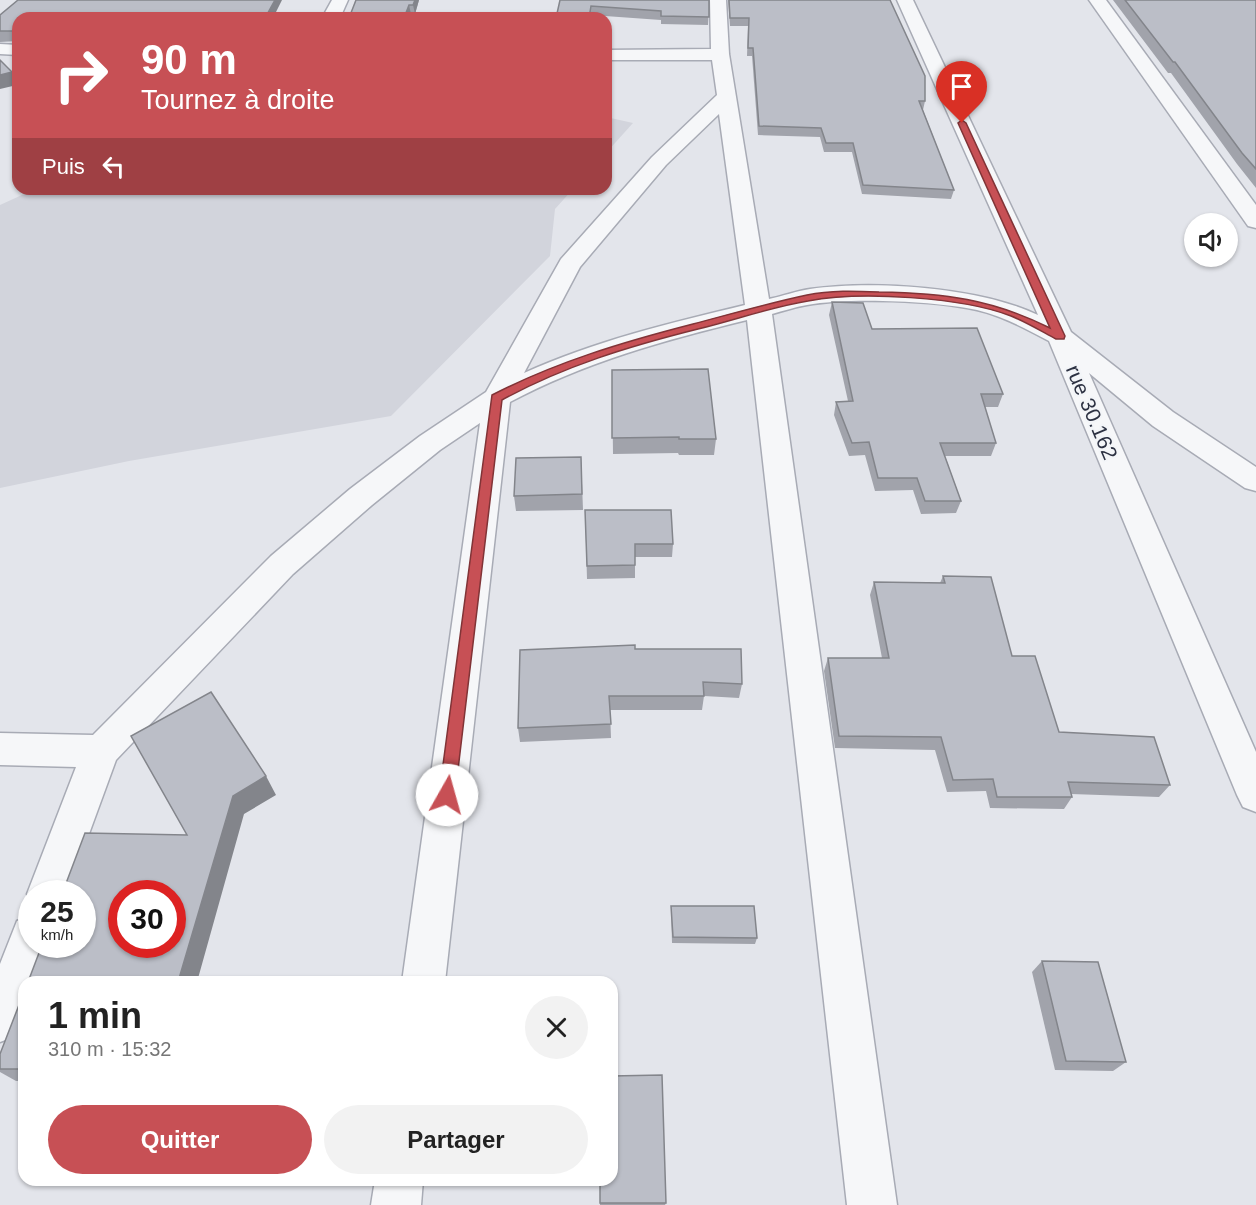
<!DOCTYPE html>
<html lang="fr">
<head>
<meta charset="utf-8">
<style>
  :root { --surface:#fff; --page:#f2f2f2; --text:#222; --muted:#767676; --accent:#c75055 }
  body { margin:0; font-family:Helvetica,sans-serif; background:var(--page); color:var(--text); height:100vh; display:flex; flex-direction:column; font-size:22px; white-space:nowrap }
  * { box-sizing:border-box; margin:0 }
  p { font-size:20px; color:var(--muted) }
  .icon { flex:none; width:33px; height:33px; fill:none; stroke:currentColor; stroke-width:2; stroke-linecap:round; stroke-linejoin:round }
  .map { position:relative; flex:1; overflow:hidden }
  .drawer { position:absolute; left:18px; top:976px; width:600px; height:210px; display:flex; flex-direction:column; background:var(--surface); border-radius:18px; box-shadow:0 2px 4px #0004 }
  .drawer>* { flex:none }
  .guide { position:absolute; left:12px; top:12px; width:600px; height:183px; border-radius:18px; box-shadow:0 2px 4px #0004; background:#c75055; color:#fff; overflow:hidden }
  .fabs { position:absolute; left:1184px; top:213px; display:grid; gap:12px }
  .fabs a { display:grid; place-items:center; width:54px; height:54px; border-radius:50%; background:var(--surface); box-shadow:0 2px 4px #0004; font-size:30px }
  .speed { position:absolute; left:18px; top:880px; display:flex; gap:12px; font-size:30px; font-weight:700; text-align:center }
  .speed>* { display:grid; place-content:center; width:78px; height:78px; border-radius:50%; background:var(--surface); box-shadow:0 2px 4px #0004; line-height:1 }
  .speed small { font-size:15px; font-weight:400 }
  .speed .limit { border:9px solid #d22; background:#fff; color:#111 }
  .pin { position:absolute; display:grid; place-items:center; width:51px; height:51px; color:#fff; margin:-62px -26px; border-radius:50% 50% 50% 0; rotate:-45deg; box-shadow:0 0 6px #0007 }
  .pin .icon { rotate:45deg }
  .me { position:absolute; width:66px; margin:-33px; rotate:7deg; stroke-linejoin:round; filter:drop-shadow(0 0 4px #0008) }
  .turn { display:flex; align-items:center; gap:21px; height:126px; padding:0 30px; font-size:27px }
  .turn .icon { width:78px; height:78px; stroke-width:2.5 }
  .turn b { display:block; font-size:42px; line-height:51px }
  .then { display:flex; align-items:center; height:57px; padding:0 30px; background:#0003; gap:12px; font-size:22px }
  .round { display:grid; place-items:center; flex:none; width:63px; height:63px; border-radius:32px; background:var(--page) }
  .summary { display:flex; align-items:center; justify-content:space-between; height:102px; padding:0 30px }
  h1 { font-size:36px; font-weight:700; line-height:45px }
  .button { display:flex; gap:12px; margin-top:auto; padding:12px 30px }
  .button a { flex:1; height:69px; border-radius:36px; background:var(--accent); color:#fff; font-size:24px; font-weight:700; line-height:69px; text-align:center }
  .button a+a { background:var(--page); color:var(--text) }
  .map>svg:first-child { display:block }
  .built { fill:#d2d4dc }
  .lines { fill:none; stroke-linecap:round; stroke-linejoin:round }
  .street-casing { stroke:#a8abb5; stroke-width:3 }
  .street { fill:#f6f7f9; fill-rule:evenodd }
  .wall { fill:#a1a3ab }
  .shaded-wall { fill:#83858b }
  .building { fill:#bbbec7; stroke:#83858b; stroke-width:1.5; fill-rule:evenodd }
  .route { fill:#c75055; stroke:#813437; stroke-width:1.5 }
  .labels { text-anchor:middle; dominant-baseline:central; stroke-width:4.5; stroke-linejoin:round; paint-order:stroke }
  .street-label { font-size:21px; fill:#2c3142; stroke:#f3f5f8 }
</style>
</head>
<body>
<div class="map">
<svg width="1256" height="1205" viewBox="0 0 1256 1205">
  <rect width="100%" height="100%" fill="#e3e5eb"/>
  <g class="built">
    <polygon points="606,117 633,123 606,153"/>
    <polygon points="35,189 573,189 555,209 550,256 391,416 129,461 0,488 0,205"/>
  </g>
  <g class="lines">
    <defs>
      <g id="street">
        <polygon points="332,0 348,0 340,18 322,18"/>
        <path d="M710,0H726L729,54L769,299C783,296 796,291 810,289C874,280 979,287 1038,315L897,0H913L1071,332L1173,412L1256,467V491L1245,488L1153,426L1089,373L1256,752V812L1243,807L1237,795L1049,341C1026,329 1003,316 977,310C935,301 849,297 807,305C795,307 783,311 772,314L897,1205H847L747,320C665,340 585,362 510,402L445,982H402L480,423L440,450L372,505L293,574L116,760L67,894H32V905L27,894L76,767L0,765V733L93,735L271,556L350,489L420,436L486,392L561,259L652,157L717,95L712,60H606V50L711,49ZM719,114L745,305C670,323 595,341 524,373L580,267L666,165Z"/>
        <polygon points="1089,0 1106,0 1256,205 1256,228 1248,226"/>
        <polygon points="0,44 18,45 18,55 0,54"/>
        <polygon points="32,915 32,945 50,945 36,982 24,982 24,1015 16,1036 0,1042 0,964 17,921"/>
        <polygon points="375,1180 423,1180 421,1205 371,1205"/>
      </g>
    </defs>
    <use href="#street" class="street-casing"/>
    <use href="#street" class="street"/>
  </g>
  <g class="wall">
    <polygon points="356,0 419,0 415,14 411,14"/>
    <polygon points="560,0 709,0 708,25 661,24 661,20 591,15"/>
    <polygon points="728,0 890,0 925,101 923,110 954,190 951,199 862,194 852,152 824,152 820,137 758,135 752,56 747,56 748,26 730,26"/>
    <polygon points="1113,0 1256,0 1256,188 1237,164 1171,73 1168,73"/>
    <polygon points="0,15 18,18 18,41 0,42"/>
    <polygon points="832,302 872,329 1003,394 998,407 985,407 996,443 991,456 945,456 961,501 956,513 921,514 913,490 875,491 865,455 849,456 834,415 836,402 848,401 829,315"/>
    <polygon points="612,370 716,439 714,455 679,455 678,453 613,454"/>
    <polygon points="581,457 583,510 516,511 514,496"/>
    <polygon points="585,510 673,544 672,557 635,557 635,578 587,579"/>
    <polygon points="943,576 1012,656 1059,732 1170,785 1159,797 1071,794 1072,797 1064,809 990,808 986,791 947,792 935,750 835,748 824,671 828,658 882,658 870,595 874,582 940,583"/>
    <polygon points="635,649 742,684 739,698 704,696 702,710 610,710 611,738 520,742 518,728"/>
    <polygon points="671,906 757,938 755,944 672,943"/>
    <polygon points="1042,961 1126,1062 1113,1071 1055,1070 1032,972"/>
    <polygon points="24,992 24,1081 16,1081 0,1072 0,1054"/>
    <polygon points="600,1203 666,1203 665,1205 600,1205"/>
  </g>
  <g class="shaded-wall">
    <polygon points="275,0 282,0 273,18 265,18"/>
    <polygon points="415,0 419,0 415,14 413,5"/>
    <polygon points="409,5 411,14 409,18 404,18"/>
    <polygon points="12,72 17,85 0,89 0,75"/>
    <polygon points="266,776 276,795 244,814 197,982 178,982 233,796"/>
  </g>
  <g class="building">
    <polygon points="18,0 275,0 265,18 18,18 18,31 0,31 0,15"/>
    <polygon points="356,0 415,0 413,5 409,5 404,18 349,18"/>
    <polygon points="560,0 709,0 709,17 661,16 661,11 591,6 589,18 556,18"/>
    <polygon points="729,0 890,0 925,76 925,101 919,101 954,190 863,185 853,143 826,143 821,128 759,126 753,48 748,48 749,18 730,18"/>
    <polygon points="1125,0 1256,0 1256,169 1242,153 1175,62 1173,62"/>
    <polygon points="0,60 12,72 0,75"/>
    <polygon points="832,302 863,303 872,329 977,328 1003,394 981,394 996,443 940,443 961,501 925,501 917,478 878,478 869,442 852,443 836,402 853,401"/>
    <polygon points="708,369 716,439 679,439 679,437 612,438 612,370"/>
    <polygon points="581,457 582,494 514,496 516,458"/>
    <polygon points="585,510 671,510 673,544 635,544 635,565 587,566"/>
    <polygon points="943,576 991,577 1012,656 1035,656 1059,732 1154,737 1170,785 1068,782 1072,797 997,797 993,779 953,780 941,737 839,736 828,658 889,658 874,582 945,583"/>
    <polygon points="635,645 635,649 741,649 742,684 703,682 704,696 609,696 611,724 518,728 520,650"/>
    <path d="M211,692L266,776L233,796L178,982H28L42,945H82V894H62L85,833L187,835L131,736ZM122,894H172V945H122Z"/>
    <polygon points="671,906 754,906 757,938 673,937"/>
    <polygon points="1042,961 1098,962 1126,1062 1066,1061"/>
    <polygon points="24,992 24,1069 0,1069 0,1054"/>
    <polygon points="662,1075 666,1203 600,1203 600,1180 612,1180 612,1076"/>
  </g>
  <path class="route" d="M962,120L966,123L1065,336L1064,339H1056C1041,331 1026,322 1011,316C962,297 860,291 808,301C771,307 735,320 698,329C630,346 564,366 502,400L455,795L453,800L447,803L441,800L439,795L492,395C556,362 623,342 693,324C731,314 769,303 807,295C831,290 855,291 879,292C944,293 992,299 1050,328L958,123Z"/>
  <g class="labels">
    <g class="street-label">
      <text transform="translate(1092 412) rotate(67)">rue 30.162</text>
    </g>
  </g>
</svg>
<div class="fabs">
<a><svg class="icon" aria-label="sound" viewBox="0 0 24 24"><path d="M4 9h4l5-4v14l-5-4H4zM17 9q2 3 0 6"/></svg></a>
</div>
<div class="speed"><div>25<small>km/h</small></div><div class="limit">30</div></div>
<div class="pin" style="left:962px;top:123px;background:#d93025"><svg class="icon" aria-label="arrive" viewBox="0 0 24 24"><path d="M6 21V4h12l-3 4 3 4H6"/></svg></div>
<svg class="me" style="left:447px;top:795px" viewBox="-20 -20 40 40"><circle r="19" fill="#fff"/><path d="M0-13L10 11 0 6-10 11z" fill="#c75055"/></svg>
<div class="guide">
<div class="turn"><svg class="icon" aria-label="right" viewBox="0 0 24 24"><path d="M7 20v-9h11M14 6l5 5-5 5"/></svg><div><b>90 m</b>Tournez à droite</div></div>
<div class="then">Puis<svg class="icon" aria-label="left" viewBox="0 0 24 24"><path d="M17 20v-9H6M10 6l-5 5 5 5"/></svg></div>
</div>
<section class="drawer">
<div class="summary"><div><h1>1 min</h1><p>310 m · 15:32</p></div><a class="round"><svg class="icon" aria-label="close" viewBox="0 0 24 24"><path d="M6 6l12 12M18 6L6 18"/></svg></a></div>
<div class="button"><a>Quitter</a><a>Partager</a></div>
</section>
</div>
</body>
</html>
